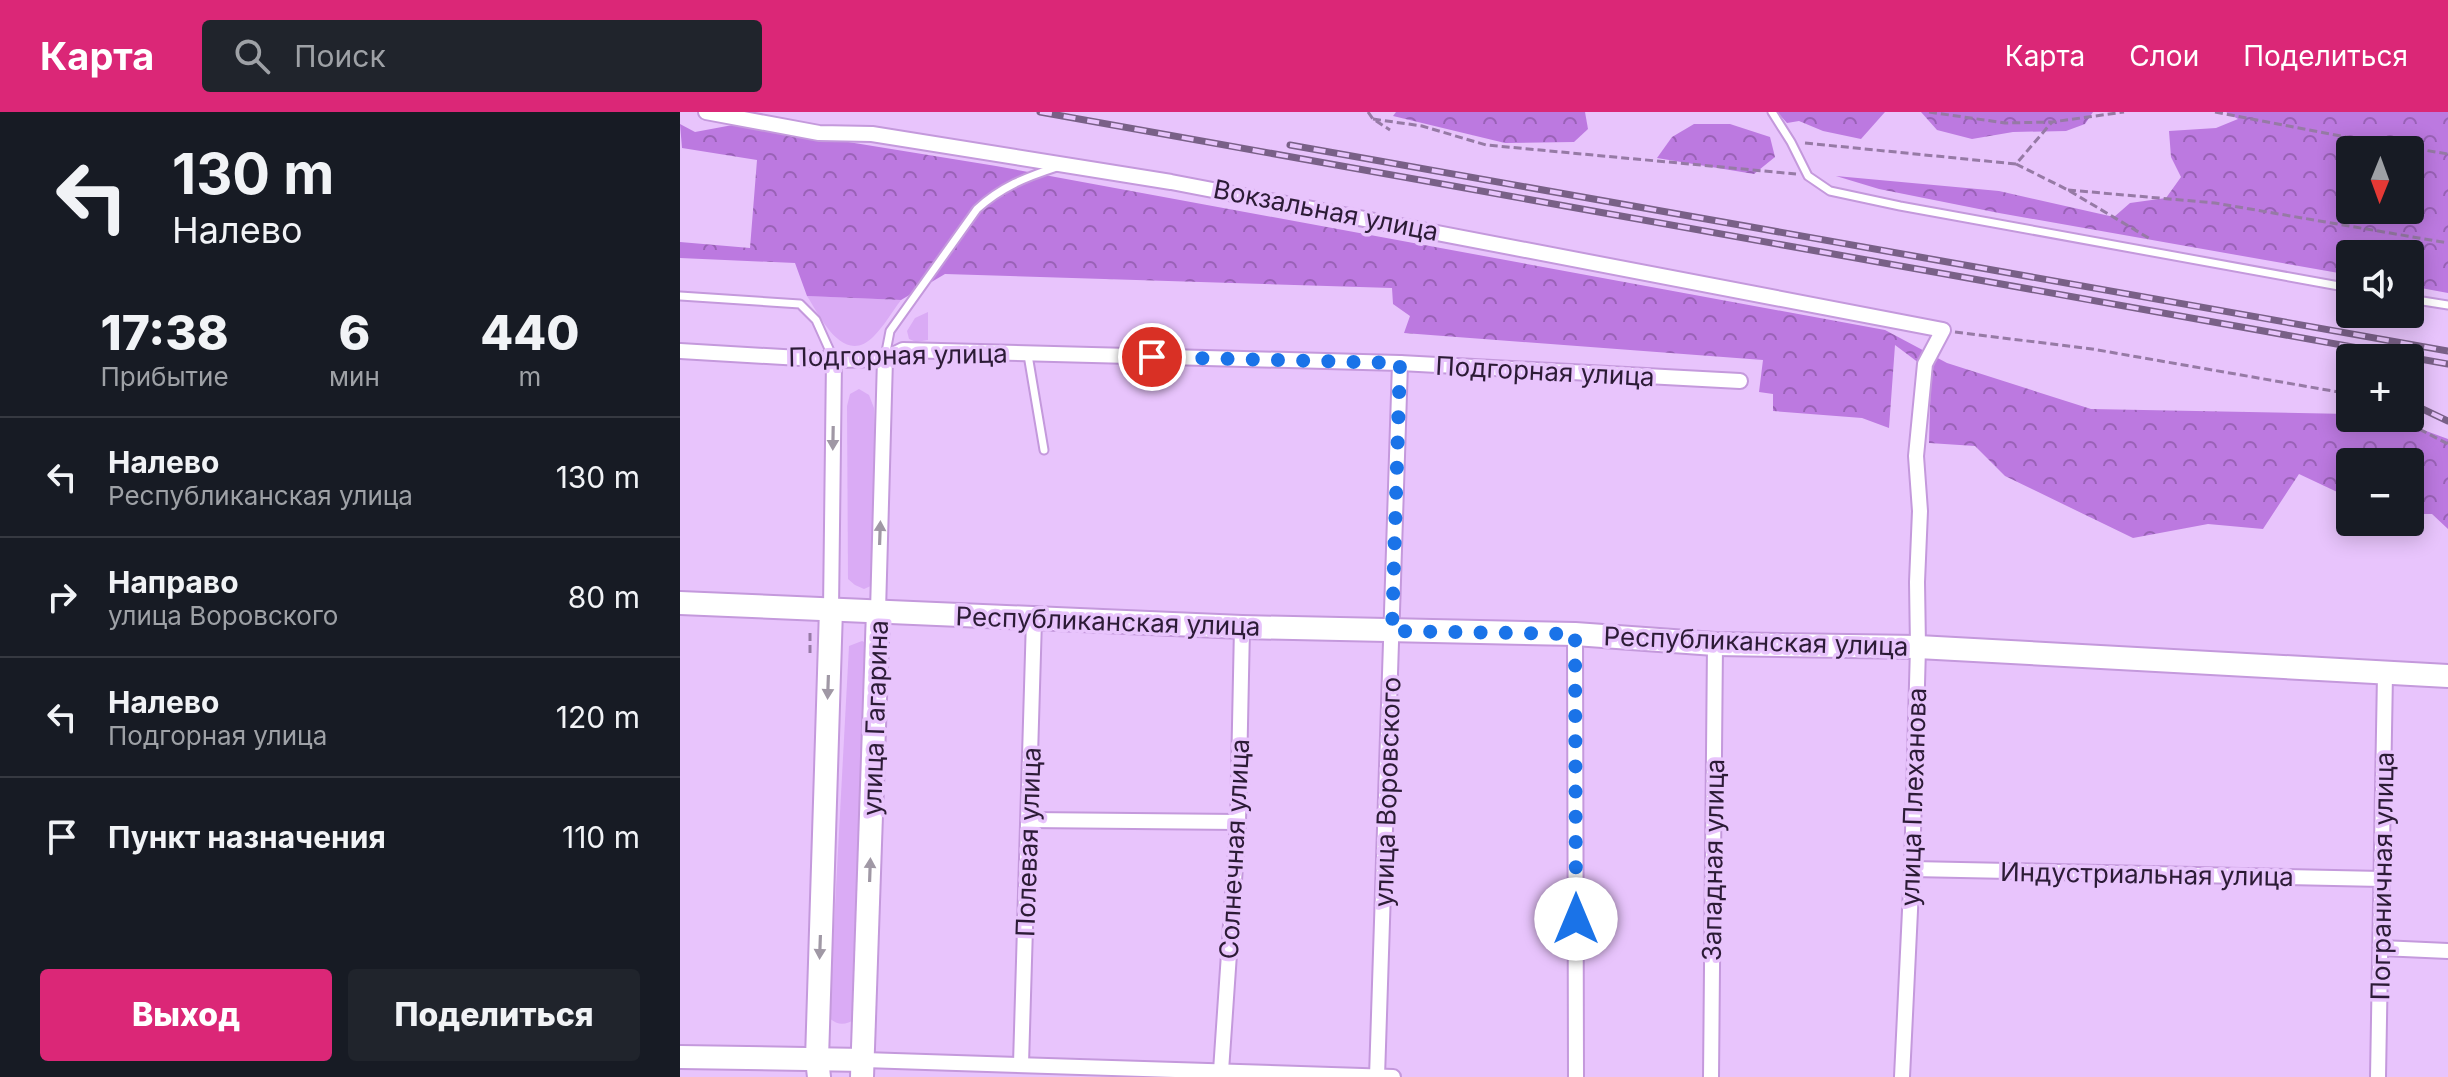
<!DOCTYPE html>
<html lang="ru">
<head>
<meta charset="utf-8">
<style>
  :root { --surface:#171b24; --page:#20242c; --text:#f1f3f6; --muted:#9ea1a6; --line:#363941; --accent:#db2777 }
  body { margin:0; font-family:Inter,sans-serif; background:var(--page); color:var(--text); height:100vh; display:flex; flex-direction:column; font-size:30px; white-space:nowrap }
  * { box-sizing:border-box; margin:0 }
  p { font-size:26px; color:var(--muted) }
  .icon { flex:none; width:44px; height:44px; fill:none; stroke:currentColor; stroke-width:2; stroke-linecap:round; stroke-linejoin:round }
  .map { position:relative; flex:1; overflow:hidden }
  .side { display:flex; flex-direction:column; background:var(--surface); width:680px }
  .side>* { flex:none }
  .hud { background:#171b24; color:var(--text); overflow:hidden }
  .needle { width:52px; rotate:181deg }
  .tools { position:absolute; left:1656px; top:24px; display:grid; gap:16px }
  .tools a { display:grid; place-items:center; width:88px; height:88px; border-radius:8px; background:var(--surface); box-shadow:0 4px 20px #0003; font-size:40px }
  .pin { position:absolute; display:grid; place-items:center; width:68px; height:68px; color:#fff; margin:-34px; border:4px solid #fff; border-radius:50%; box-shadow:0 2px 8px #0007 }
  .me { position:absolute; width:88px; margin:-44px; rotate:0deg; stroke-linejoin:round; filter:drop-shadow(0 0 6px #0008) }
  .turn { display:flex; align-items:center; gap:28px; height:168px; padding:0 40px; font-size:36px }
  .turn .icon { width:104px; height:104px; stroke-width:2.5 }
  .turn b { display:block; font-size:56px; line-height:68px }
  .eta { display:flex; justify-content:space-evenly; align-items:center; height:136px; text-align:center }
  .eta b { font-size:48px; font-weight:800; line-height:56px }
  .cta { display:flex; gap:16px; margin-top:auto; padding:16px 40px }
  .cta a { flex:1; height:92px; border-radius:8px; background:var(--accent); color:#fff; font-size:32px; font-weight:800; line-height:92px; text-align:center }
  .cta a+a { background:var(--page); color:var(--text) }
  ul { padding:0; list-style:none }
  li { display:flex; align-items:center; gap:24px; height:120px; padding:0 40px; border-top:2px solid var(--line) }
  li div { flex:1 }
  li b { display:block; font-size:30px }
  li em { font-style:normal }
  header { display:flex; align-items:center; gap:48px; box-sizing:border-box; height:112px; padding:0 40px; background:var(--accent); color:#fff }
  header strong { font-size:38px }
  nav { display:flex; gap:44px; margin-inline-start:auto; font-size:28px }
  .search { width:560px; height:72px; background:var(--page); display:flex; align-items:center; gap:20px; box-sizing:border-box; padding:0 28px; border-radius:8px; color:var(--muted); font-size:30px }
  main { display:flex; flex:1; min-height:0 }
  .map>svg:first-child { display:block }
  .green { fill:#daabf5 }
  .forest { fill:url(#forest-crowns); fill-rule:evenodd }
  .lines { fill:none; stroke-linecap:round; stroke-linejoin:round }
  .lane-casing { stroke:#c499dc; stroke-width:11 }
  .street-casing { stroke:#c499dc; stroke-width:18 }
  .secondary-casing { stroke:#c499dc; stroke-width:26 }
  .path { stroke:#967aa5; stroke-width:3; stroke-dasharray:8 4; stroke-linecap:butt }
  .lane { stroke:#fff; stroke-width:7 }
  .street { stroke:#fff; stroke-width:14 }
  .secondary { stroke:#fff; stroke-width:22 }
  .rail-casing { stroke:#796087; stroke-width:7 }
  .rail { stroke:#e8c4fc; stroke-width:4; stroke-dasharray:12; stroke-linecap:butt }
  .oneway { fill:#a098a5 }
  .route { stroke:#1a73e8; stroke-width:14; stroke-dasharray:0 25.2 }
  .labels { text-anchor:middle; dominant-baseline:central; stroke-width:7; stroke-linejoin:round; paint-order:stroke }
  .street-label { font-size:26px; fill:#2c1b36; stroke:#e8c4fc }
</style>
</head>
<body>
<header>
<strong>Карта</strong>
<div class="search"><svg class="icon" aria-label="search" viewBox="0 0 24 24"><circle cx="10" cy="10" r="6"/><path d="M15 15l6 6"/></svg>Поиск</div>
<nav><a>Карта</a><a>Слои</a><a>Поделиться</a></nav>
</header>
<main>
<section class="side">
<div class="hud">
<div class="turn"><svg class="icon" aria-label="left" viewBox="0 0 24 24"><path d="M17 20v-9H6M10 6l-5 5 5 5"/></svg><div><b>130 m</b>Налево</div></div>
</div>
<div class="eta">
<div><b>17:38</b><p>Прибытие</p></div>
<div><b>6</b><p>мин</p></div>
<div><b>440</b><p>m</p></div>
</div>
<ul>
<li><svg class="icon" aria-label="left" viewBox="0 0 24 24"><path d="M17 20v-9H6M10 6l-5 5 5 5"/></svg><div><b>Налево</b><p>Республиканская улица</p></div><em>130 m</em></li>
<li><svg class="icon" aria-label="right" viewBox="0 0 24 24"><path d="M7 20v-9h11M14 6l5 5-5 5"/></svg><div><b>Направо</b><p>улица Воровского</p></div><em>80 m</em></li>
<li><svg class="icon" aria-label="left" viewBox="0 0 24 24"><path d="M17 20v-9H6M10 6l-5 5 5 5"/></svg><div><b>Налево</b><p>Подгорная улица</p></div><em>120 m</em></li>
<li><svg class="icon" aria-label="arrive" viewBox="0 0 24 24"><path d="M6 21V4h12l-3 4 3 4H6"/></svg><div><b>Пункт назначения</b></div><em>110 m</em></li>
</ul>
<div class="cta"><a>Выход</a><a>Поделиться</a></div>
</section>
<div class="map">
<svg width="1768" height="965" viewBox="0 0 1768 965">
  <defs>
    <pattern id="forest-crowns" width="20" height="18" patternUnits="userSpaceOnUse" patternTransform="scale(2)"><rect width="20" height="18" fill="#bc79e0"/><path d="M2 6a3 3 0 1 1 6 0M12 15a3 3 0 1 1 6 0" fill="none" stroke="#9962b6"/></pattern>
  </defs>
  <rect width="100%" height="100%" fill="#e8c4fc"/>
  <g class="green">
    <path d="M127,184L221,188C212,200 204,214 194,224C164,255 141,206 127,184Z"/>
    <polygon points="248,200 248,228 236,230 229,227 227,219 235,206"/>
    <polygon points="179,277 189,283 194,296 198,466 193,473 184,477 175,473 168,467 167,294 170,282"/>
    <path d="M182,529L194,535L176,907C165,913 159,914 149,906L169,534Z"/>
  </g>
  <g class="forest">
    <polygon points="716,0 905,0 908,17 894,30 825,31 713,4"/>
    <polygon points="1097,0 1205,0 1181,27 1143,19 1119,9 1107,11"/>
    <polygon points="1241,0 1413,0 1405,12 1386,19 1333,20 1292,27 1257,18"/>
    <path d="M1546,0H1768V181L1730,174V142H1670V163L1319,101L1199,77L1156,64L1319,79L1434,105L1450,91L1486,86L1501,65L1491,45L1489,19L1536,16L1558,7ZM1670,38H1730V98H1670Z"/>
    <polygon points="0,12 15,20 58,12 316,54 1205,218 1267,251 1411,297 1670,302 1670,306 1711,306 1768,327 1768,417 1752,402 1730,402 1730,350 1670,350 1670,386 1619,362 1583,417 1528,412 1453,426 1325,364 1295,334 1249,331 1251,260 1215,233 1209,316 1182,306 1093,299 1093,282 1079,280 1083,248 724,221 730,204 713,192 712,176 265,162 221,188 127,184 115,151 0,146 0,130 70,136 77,48 2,36"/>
    <polygon points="1014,12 1050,12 1090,25 1095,45 1074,62 977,46 992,25"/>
  </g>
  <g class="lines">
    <defs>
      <g id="lane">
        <polyline points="1092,0 1111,30 1128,64 1150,79 1220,94 1670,176"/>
        <polyline points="0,184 120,192 136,208 154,248"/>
        <polyline points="1730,187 1768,193"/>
        <polyline points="348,243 364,338"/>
        <path d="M205,245L210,219L297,97C321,75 346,65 377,55"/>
      </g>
      <g id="street">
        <polyline points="26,0 139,21 192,22 491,70 1263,218 1245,252 1236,344 1240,399 1237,470 1238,535 1232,757 1222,965"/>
        <polyline points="0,239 154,248 205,247 223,238 720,251 1060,269"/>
        <polyline points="151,497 154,248"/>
        <polyline points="198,499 205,247"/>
        <polyline points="895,522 896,965"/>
        <polyline points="349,708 558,710"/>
        <polyline points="1232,757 1702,767"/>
        <polyline points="1701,836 1768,839"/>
        <polyline points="184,948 713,965"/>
        <polyline points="341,952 354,507"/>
        <polyline points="541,959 558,710 562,515"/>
        <polyline points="697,965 720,251"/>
        <polyline points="1031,965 1035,532"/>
        <polyline points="1698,965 1705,562"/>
      </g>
      <g id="secondary">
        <polyline points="0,491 562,515 895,522 1035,532 1238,535 1768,564"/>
        <polyline points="0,945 184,948"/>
        <polyline points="139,965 137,947 151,497"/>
        <polyline points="182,965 198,499"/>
      </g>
    </defs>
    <use href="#lane" class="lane-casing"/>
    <use href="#street" class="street-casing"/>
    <use href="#secondary" class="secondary-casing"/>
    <g class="path">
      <polyline points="688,0 693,7 710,18"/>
      <polyline points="1249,0 1325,11 1372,10 1444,0"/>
      <polyline points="1535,0 1671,26 1768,42"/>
      <polyline points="693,7 742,14 806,33 1116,62"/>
      <polyline points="1125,31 1336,52 1372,10"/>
      <polyline points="1336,52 1388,78 1472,128"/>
      <polyline points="1388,78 1535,91 1768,131"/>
      <polyline points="1275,220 1412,237 1670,282"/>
      <polyline points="1718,306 1768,332"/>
      <polyline points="130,541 130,517"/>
    </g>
    <use href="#lane" class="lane"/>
    <use href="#street" class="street"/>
    <use href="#secondary" class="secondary"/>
    <defs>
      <g id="rail">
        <polyline points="360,0 1768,252"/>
        <polyline points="610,33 1768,239"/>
        <polyline points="1730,291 1768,309"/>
      </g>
    </defs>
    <use href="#rail" class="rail-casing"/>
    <use href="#rail" class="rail"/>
  </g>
  <defs><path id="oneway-solid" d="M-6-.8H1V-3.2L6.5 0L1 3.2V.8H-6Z" transform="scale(2)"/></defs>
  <g class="oneway">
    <use href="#oneway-solid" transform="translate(153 326) rotate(91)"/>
    <use href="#oneway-solid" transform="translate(200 421) rotate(-88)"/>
    <use href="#oneway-solid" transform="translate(148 575) rotate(92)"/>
    <use href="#oneway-solid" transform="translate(190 758) rotate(-88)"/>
    <use href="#oneway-solid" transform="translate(140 835) rotate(92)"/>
  </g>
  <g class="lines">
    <polyline class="route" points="472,245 720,251 712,519 895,522 896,807"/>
  </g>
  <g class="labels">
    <g class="street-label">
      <text transform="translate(646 98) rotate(11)">Вокзальная улица</text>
      <text transform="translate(218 243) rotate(-1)">Подгорная улица</text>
      <text transform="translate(865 259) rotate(3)">Подгорная улица</text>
      <text transform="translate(428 509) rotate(2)">Республиканская улица</text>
      <text transform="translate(1076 529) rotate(2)">Республиканская улица</text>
      <text transform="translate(195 606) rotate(-88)">улица Гагарина</text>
      <text transform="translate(707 680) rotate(-88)">улица Воровского</text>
      <text transform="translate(1233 685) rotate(-88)">улица Плеханова</text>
      <text transform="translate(348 730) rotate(-88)">Полевая улица</text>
      <text transform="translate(554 737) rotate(-87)">Солнечная улица</text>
      <text transform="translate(1033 748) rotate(-89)">Западная улица</text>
      <text transform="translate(1467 762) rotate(1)">Индустриальная улица</text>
      <text transform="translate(1702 764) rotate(-89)">Пограничная улица</text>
    </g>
  </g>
</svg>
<div class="tools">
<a><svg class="needle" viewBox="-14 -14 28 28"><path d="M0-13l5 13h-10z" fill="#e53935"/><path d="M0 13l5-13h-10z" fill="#9ea1a6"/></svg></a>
<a><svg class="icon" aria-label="sound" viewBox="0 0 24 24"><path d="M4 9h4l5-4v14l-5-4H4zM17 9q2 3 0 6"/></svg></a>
<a>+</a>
<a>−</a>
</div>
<div class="pin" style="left:472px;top:245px;background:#d93025"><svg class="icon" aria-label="arrive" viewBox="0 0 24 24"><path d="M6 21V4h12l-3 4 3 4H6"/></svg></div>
<svg class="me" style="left:896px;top:807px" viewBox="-20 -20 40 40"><circle r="19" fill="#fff"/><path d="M0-13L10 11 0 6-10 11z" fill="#1a73e8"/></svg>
</div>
</main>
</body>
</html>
